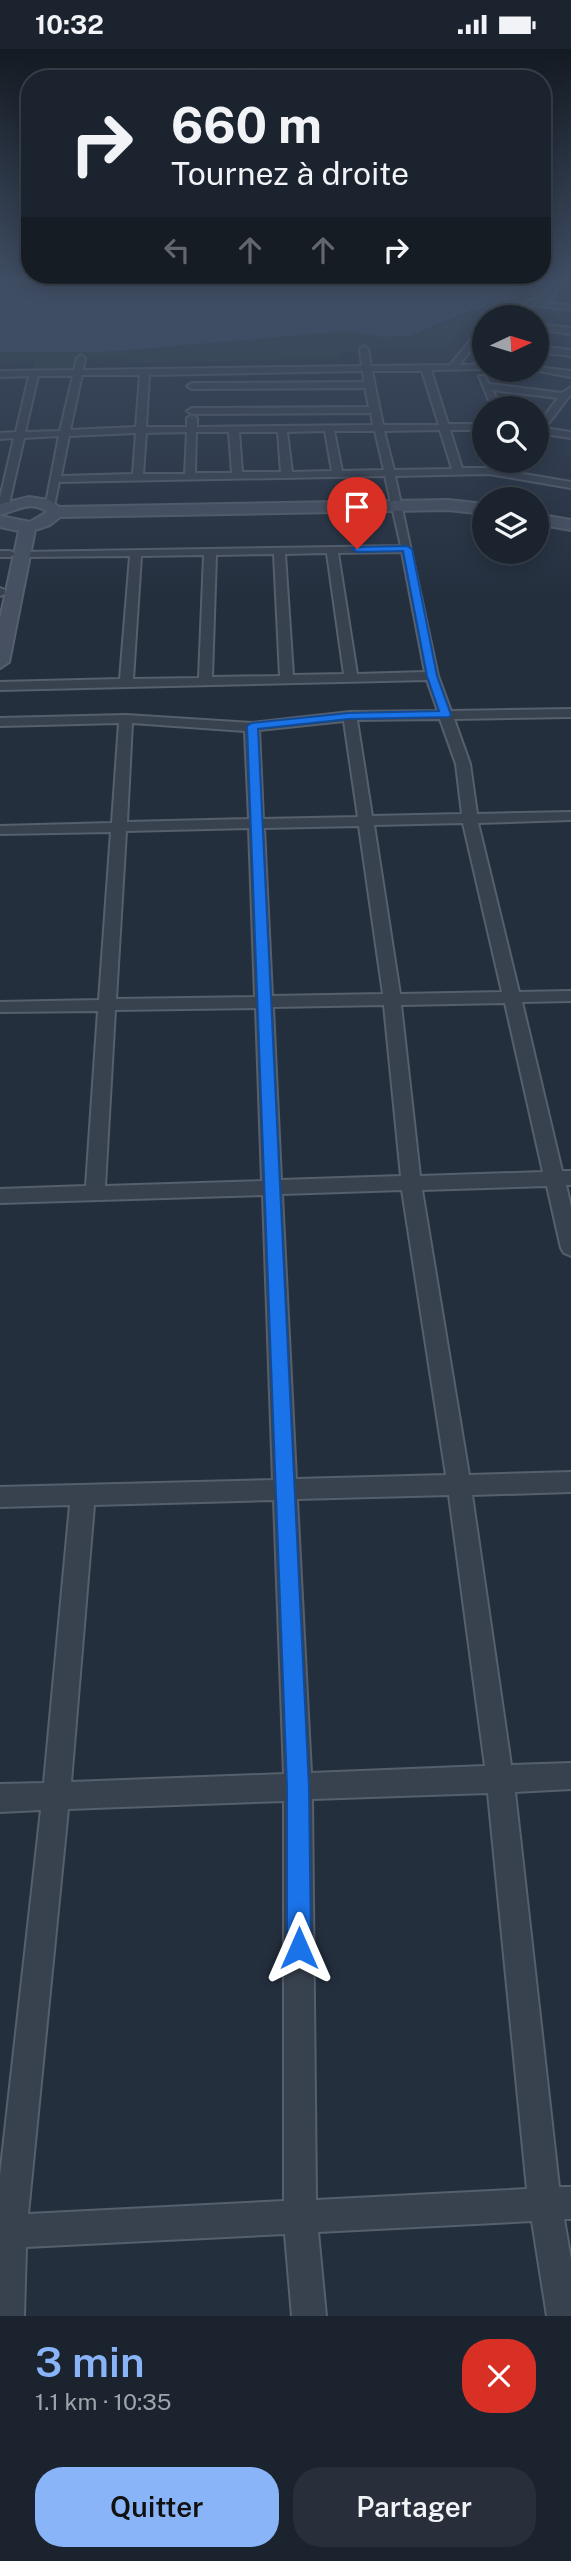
<!DOCTYPE html>
<html lang="fr">
<head>
<meta charset="utf-8">
<style>
  :root { --surface:#1b232e; --page:#282f3a; --text:#f1f3f6; --muted:#a0a4aa; --line:#39404a; --accent:#8ab4f8 }
  body { margin:0; font-family:"Public Sans",sans-serif; background:var(--page); color:var(--text); height:100vh; display:flex; flex-direction:column; font-size:26px; white-space:nowrap }
  * { box-sizing:border-box; margin:0 }
  p { font-size:23px; color:var(--muted) }
  .icon { flex:none; width:38px; height:38px; fill:none; stroke:currentColor; stroke-width:2; stroke-linecap:round; stroke-linejoin:round }
  .map { position:relative; height:2267px; overflow:hidden }
  .details { display:flex; flex-direction:column; background:var(--surface); flex:1 }
  .details>* { flex:none }
  .guide { position:absolute; left:21px; top:21px; width:530px; height:214px; border-radius:28px; box-shadow:0 4px 18px #0003,0 0 0 2px var(--line); background:#1b232e; color:var(--text); overflow:hidden }
  .needle { width:46px; rotate:86deg }
  .fabs { position:absolute; left:472px; top:256px; display:grid; gap:14px }
  .fabs a { display:grid; place-items:center; width:77px; height:77px; border-radius:50%; background:var(--surface); box-shadow:0 4px 18px #0003,0 0 0 2px var(--line); font-size:35px }
  .pin { position:absolute; display:grid; place-items:center; width:60px; height:60px; color:#fff; margin:-72px -30px; border-radius:50% 50% 50% 0; rotate:-45deg; box-shadow:0 0 7px #0007 }
  .pin .icon { rotate:45deg }
  .me { position:absolute; width:77px; margin:-38px; rotate:0deg; stroke-linejoin:round; filter:drop-shadow(0 0 5px #0008) }
  .turn { display:flex; align-items:center; gap:24px; height:147px; padding:0 35px; font-size:32px }
  .turn .icon { width:91px; height:91px; stroke-width:2.5 }
  .turn b { display:block; font-size:49px; line-height:60px }
  .lanes { display:flex; align-items:center; height:66px; padding:0 35px; background:#0003; justify-content:center; gap:35px; direction:ltr }
  .lanes .off { opacity:.35 }
  .round { display:grid; place-items:center; flex:none; width:74px; height:74px; border-radius:28px; background:var(--page) }
  .overview { display:flex; align-items:center; justify-content:space-between; height:119px; padding:0 35px }
  h1 { font-size:42px; font-weight:600; line-height:52px; color:var(--accent) }
  .button { display:flex; gap:14px; margin-top:auto; padding:14px 35px }
  .button a { flex:1; height:80px; border-radius:28px; background:var(--accent); color:#111; font-size:28px; font-weight:600; line-height:80px; text-align:center }
  .button a+a { background:var(--page); color:var(--text) }
  .status { display:flex; justify-content:space-between; align-items:center; height:49px; padding:0 35px; background:var(--surface); direction:ltr }
  .status svg { height:19px; fill:currentColor }
  .map>svg:first-child { display:block }
  .green { fill:#263c3f }
  .water { fill:#394c67 }
  .lines { fill:none; stroke-linecap:round; stroke-linejoin:round }
  .street-casing { stroke:#565f6c; stroke-width:4 }
  .secondary-casing { stroke:#565f6c; stroke-width:4 }
  .street { fill:#38414e; fill-rule:evenodd }
  .secondary { fill:#465061; fill-rule:evenodd }
  .route { fill:#1a73e8; stroke:#114b97; stroke-width:2 }
</style>
</head>
<body>
<div class="status"><b>10:32</b><svg viewBox="0 0 49 12"><path d="M0 12V9h3v3zM5 12V6h3v6zM10 12V3h3v9zM15 12V0h3v12zM26 1h20v11H26zM47 4h2v5h-2z"/></svg></div>
<div class="map">
<svg width="571" height="2267" viewBox="0 0 571 2267">
  <rect width="100%" height="100%" fill="#242f3e"/>
  <path class="green" d="M485,259L443,300L354,302L341,304V309L127,314L126,309L87,310L84,322L33,323L35,312L0,313V303H103L348,282C368,285 388,290 408,287C429,284 461,265 485,259Z"/>
  <polygon class="water" points="0,234 524,234 516,249 464,264 410,287 384,288 348,282 103,303 0,303"/>
  <g class="lines">
    <defs>
      <g id="street">
        <polygon points="552,234 560,234 552,250 543,253 571,257 571,261 533,256 518,268 508,268 528,252 546,246"/>
        <polygon points="537,275 571,279 571,285 537,280"/>
        <path d="M485,283V289L478,293L459,316L485,315L487,320L431,321L448,375H485V381H450L462,419H489L571,433V439L489,425L395,427L438,627L451,662L571,660V668L454,670L470,715L477,765L571,763V771L478,774L519,943L571,942V952L522,953L562,1122H571V1136H566L571,1158V1207L564,1204L561,1199L547,1137L422,1141L469,1426L571,1423V1443L472,1446L511,1716L571,1714V1740L515,1743L559,2138H571V2170H564L571,2211V2267H547L532,2172L318,2183L326,2267H292L285,2185L26,2198L24,2267H0V2127L41,1761L0,1763V1735L44,1734L70,1456L0,1458V1438L273,1431L263,1146L0,1154V1140L86,1137L98,962L0,963V953L99,951L111,783L0,785V777L112,774L119,674L0,677V669L126,666L252,674L350,663L438,662L427,631L0,641V633L120,630L130,507L24,508L20,507V503L401,497L385,427L59,433L54,457L45,459L59,387L24,389L8,459L0,461V449L14,389L0,390V384L16,383L29,327L0,328V322L74,321L77,309L81,306L85,309L83,321L362,317L360,300L364,297L368,300L371,317L450,316L472,289ZM363,322L364,333L192,334L187,337L192,340L365,339L369,358L192,359L187,362L192,365L371,364L373,376L197,378V369L192,366L187,369V378H146L149,326ZM372,322H422L439,376H383ZM82,326H140L136,378L70,381ZM38,327H73L60,382L25,383ZM440,381L452,420L394,421L384,382ZM325,382L332,422L292,423L287,383ZM334,382H375L384,421L342,422ZM187,383L185,425H143L146,384ZM196,383H229L232,424H195ZM239,383H278L281,423H242ZM136,384L133,425L61,427L69,387ZM402,503L425,623L357,625L338,504ZM327,504L344,625L293,626L285,505ZM274,505L280,627L212,628L216,506ZM204,506L199,629L133,630L141,507ZM440,670L456,715L462,765L372,767L357,671ZM344,672L358,768L263,770L259,681ZM132,674L245,682L249,770L127,773ZM463,774L502,943L400,945L374,776ZM359,777L383,945L272,947L264,779ZM249,779L255,948L116,950L126,782ZM505,954L543,1123L420,1127L401,956ZM384,956L401,1127L281,1131L273,958ZM256,959L262,1132L105,1137L115,961ZM402,1141L446,1426L296,1430L282,1145ZM449,1446L485,1717L311,1724L297,1450ZM274,1451L284,1725L71,1733L94,1456ZM488,1744L527,2140L316,2151L312,1750ZM284,1752V2152L28,2165L68,1760Z"/>
        <polygon points="537,297 571,301 571,307 537,303"/>
        <polygon points="537,318 571,322 571,328 528,320 537,320"/>
        <polygon points="479,327 485,327 489,335 562,344 571,338 571,345 545,379 571,383 571,389 537,384 537,377 558,349 492,341 502,359 492,359"/>
        <polygon points="0,502 10,502 16,505 10,508 0,508"/>
        <polygon points="0,539 5,541 5,545 0,547"/>
      </g>
      <g id="secondary">
        <path d="M29,448L49,451L59,458L448,451L485,455V465L448,461L60,468L50,476L35,481L9,613L0,619V570L19,482L0,478V467L30,473L47,463C31,451 17,461 0,466V455Z"/>
        <polygon points="537,465 571,471 571,481 537,475"/>
      </g>
    </defs>
    <use href="#street" class="street-casing"/>
    <use href="#secondary" class="secondary-casing"/>
    <use href="#street" class="street"/>
    <use href="#secondary" class="secondary"/>
  </g>
  <linearGradient id="sky" x2="0" y2="1"><stop stop-color="#141a22"/><stop offset="0.42" stop-color="#3f4d63"/><stop offset="1" stop-color="#3f4d63" stop-opacity="0"/></linearGradient>
  <rect width="571" height="551" fill="url(#sky)"/>
  <polygon class="route" points="407,497 412,500 437,627 451,666 449,668 349,670 258,680 309,1738 311,1899 307,1908 299,1911 290,1908 287,1899 287,1738 247,677 252,674 349,664 439,662 427,627 403,502 357,503 352,500 357,498"/>
</svg>
<div class="fabs">
<a><svg class="needle" viewBox="-14 -14 28 28"><path d="M0-13l5 13h-10z" fill="#e53935"/><path d="M0 13l5-13h-10z" fill="#a0a4aa"/></svg></a>
<a><svg class="icon" aria-label="search" viewBox="0 0 24 24"><circle cx="10" cy="10" r="6"/><path d="M15 15l6 6"/></svg></a>
<a><svg class="icon" aria-label="layers" viewBox="0 0 24 24"><path d="M12 4l9 5-9 5-9-5zM3 14l9 5 9-5"/></svg></a>
</div>
<div class="pin" style="left:357px;top:500px;background:#d93025"><svg class="icon" aria-label="arrive" viewBox="0 0 24 24"><path d="M6 21V4h12l-3 4 3 4H6"/></svg></div>
<svg class="me" style="left:299px;top:1899px" viewBox="-20 -20 40 40"><path d="M0-17L14 15 0 8-14 15z" fill="#1a73e8" stroke="#fff" stroke-width="4"/></svg>
<div class="guide">
<div class="turn"><svg class="icon" aria-label="right" viewBox="0 0 24 24"><path d="M7 20v-9h11M14 6l5 5-5 5"/></svg><div><b>660 m</b>Tournez à droite</div></div>
<div class="lanes"><svg class="icon off" aria-label="left" viewBox="0 0 24 24"><path d="M17 20v-9H6M10 6l-5 5 5 5"/></svg><svg class="icon off" aria-label="ahead" viewBox="0 0 24 24"><path d="M12 20V5M6 11l6-6 6 6"/></svg><svg class="icon off" aria-label="ahead" viewBox="0 0 24 24"><path d="M12 20V5M6 11l6-6 6 6"/></svg><svg class="icon" aria-label="right" viewBox="0 0 24 24"><path d="M7 20v-9h11M14 6l5 5-5 5"/></svg></div>
</div>
</div>
<section class="details">
<div class="overview"><div><h1>3 min</h1><p>1.1 km · 10:35</p></div><a class="round" style="background:#d93025;color:#fff"><svg class="icon" aria-label="close" viewBox="0 0 24 24"><path d="M6 6l12 12M18 6L6 18"/></svg></a></div>
<div class="button"><a>Quitter</a><a>Partager</a></div>
</section>
</body>
</html>
